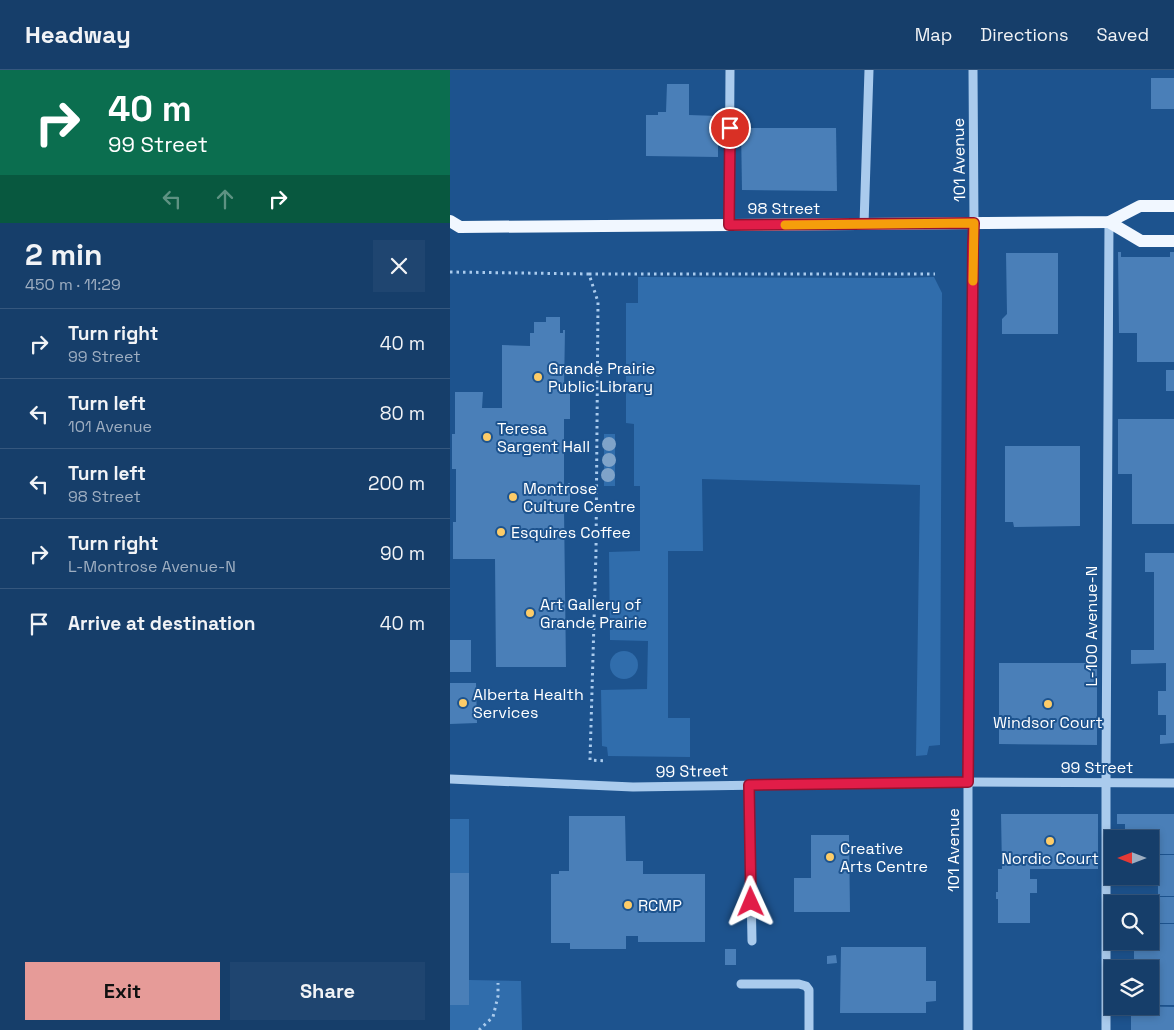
<!DOCTYPE html>
<html lang="en">
<head>
<meta charset="utf-8">
<style>
  :root { --surface:#163e6a; --page:#1f4570; --text:#f1f3f6; --muted:#9eaec1; --line:#35577e; --accent:#e69b98 }
  body { margin:0; font-family:"Space Grotesk",sans-serif; background:var(--page); color:var(--text); height:100vh; display:flex; flex-direction:column; font-size:19px; white-space:nowrap }
  * { box-sizing:border-box; margin:0 }
  p { font-size:16px; color:var(--muted) }
  .icon { flex:none; width:28px; height:28px; fill:none; stroke:currentColor; stroke-width:2; stroke-linecap:round; stroke-linejoin:round }
  .map { position:relative; flex:1; overflow:hidden }
  .sheet { display:flex; flex-direction:column; background:var(--surface); width:450px }
  .sheet>* { flex:none }
  .top-card { background:#0b6e4f; color:#fff; overflow:hidden }
  .needle { width:32px; rotate:270deg }
  .controls { position:absolute; left:654px; top:760px; display:grid; gap:10px }
  .controls a { display:grid; place-items:center; width:55px; height:55px; border-radius:0px; background:var(--surface); box-shadow:0 2px 8px #0003,0 0 0 1px var(--line); font-size:25px }
  .pin { position:absolute; display:grid; place-items:center; width:42px; height:42px; color:#fff; margin:-21px; border:2px solid #fff; border-radius:50%; box-shadow:0 1px 5px #0007 }
  .me { position:absolute; width:55px; margin:-28px; rotate:359deg; stroke-linejoin:round; filter:drop-shadow(0 0 4px #0008) }
  .turn { display:flex; align-items:center; gap:18px; height:105px; padding:0 25px; font-size:22px }
  .turn .icon { width:65px; height:65px; stroke-width:2.5 }
  .turn b { display:block; font-size:35px; line-height:42px }
  .lanes { display:flex; align-items:center; height:48px; padding:0 25px; background:#0003; justify-content:center; gap:25px; direction:ltr }
  .lanes .off { opacity:.35 }
  .round { display:grid; place-items:center; flex:none; width:52px; height:52px; border-radius:0px; background:var(--page) }
  .headline { display:flex; align-items:center; justify-content:space-between; height:85px; padding:0 25px }
  h1 { font-size:30px; font-weight:700; line-height:38px }
  .action { display:flex; gap:10px; margin-top:auto; padding:10px 25px }
  .action a { flex:1; height:58px; border-radius:0px; background:var(--accent); color:#111; font-size:20px; font-weight:700; line-height:58px; text-align:center }
  .action a+a { background:var(--page); color:var(--text) }
  ul { padding:0; list-style:none }
  li { display:flex; align-items:center; gap:15px; height:70px; padding:0 25px; border-top:1px solid var(--line) }
  li div { flex:1 }
  li b { display:block; font-size:19px }
  li em { font-style:normal }
  header { display:flex; align-items:center; gap:30px; box-sizing:border-box; height:70px; padding:0 25px; background:var(--surface); border-bottom:1px solid var(--line) }
  header strong { font-size:24px }
  nav { display:flex; gap:28px; margin-inline-start:auto; font-size:18px }
  main { display:flex; flex:1; min-height:0 }
  .map>svg:first-child { display:block }
  .green { fill:#306dac }
  .building { fill:#4a7fb8 }
  .lines { fill:none; stroke-linecap:round; stroke-linejoin:round }
  .path { stroke:#aacbed; stroke-width:3; stroke-dasharray:2.5 4; stroke-linecap:butt }
  .minor { stroke:#aacbed; stroke-width:9 }
  .major { stroke:#f1f7ff; stroke-width:12 }
  .tree { fill:#7fa3c9 }
  .route-casing { stroke:#92132f; stroke-width:12 }
  .route { stroke:#e11d48; stroke-width:9 }
  .slow { stroke:#f59e0b; stroke-width:9 }
  .poi-dot { fill:#fdcc68; stroke:#1d538e; stroke-width:2 }
  .labels { text-anchor:middle; dominant-baseline:central; stroke-width:4; stroke-linejoin:round; paint-order:stroke }
  .street-label { font-size:16px; fill:#fff; stroke:#1d538e }
  .poi-label { font-size:16px; fill:#fff; stroke:#1d538e; text-anchor:start }
</style>
</head>
<body>
<header>
<strong>Headway</strong>
<nav><a>Map</a><a>Directions</a><a>Saved</a></nav>
</header>
<main>
<section class="sheet">
<div class="top-card">
<div class="turn"><svg class="icon" aria-label="right" viewBox="0 0 24 24"><path d="M7 20v-9h11M14 6l5 5-5 5"/></svg><div><b>40 m</b>99 Street</div></div>
<div class="lanes"><svg class="icon off" aria-label="left" viewBox="0 0 24 24"><path d="M17 20v-9H6M10 6l-5 5 5 5"/></svg><svg class="icon off" aria-label="ahead" viewBox="0 0 24 24"><path d="M12 20V5M6 11l6-6 6 6"/></svg><svg class="icon" aria-label="right" viewBox="0 0 24 24"><path d="M7 20v-9h11M14 6l5 5-5 5"/></svg></div>
</div>
<div class="headline"><div><h1>2 min</h1><p>450 m · 11:29</p></div><a class="round"><svg class="icon" aria-label="close" viewBox="0 0 24 24"><path d="M6 6l12 12M18 6L6 18"/></svg></a></div>
<ul>
<li><svg class="icon" aria-label="right" viewBox="0 0 24 24"><path d="M7 20v-9h11M14 6l5 5-5 5"/></svg><div><b>Turn right</b><p>99 Street</p></div><em>40 m</em></li>
<li><svg class="icon" aria-label="left" viewBox="0 0 24 24"><path d="M17 20v-9H6M10 6l-5 5 5 5"/></svg><div><b>Turn left</b><p>101 Avenue</p></div><em>80 m</em></li>
<li><svg class="icon" aria-label="left" viewBox="0 0 24 24"><path d="M17 20v-9H6M10 6l-5 5 5 5"/></svg><div><b>Turn left</b><p>98 Street</p></div><em>200 m</em></li>
<li><svg class="icon" aria-label="right" viewBox="0 0 24 24"><path d="M7 20v-9h11M14 6l5 5-5 5"/></svg><div><b>Turn right</b><p>L-Montrose Avenue-N</p></div><em>90 m</em></li>
<li><svg class="icon" aria-label="arrive" viewBox="0 0 24 24"><path d="M6 21V4h12l-3 4 3 4H6"/></svg><div><b>Arrive at destination</b></div><em>40 m</em></li>
</ul>
<div class="action"><a>Exit</a><a>Share</a></div>
</section>
<div class="map">
<svg width="724" height="960" viewBox="0 0 724 960">
  <rect width="100%" height="100%" fill="#1d538e"/>
  <g class="green">
    <polygon points="188,207 450,208 484,207 492,223 490,675 479,676 477,685 466,686 470,415 252,409 253,481 218,481 218,648 240,648 240,687 158,686 157,677 152,676 151,620 197,619 198,571 160,570 159,482 190,481 190,416 184,416 184,354 176,353 176,233 188,233"/>
    <rect x="154" y="364" width="11" height="52"/>
    <circle cx="174" cy="595" r="14"/>
    <polygon points="0,749 19,749 19,910 71,911 72,960 0,960"/>
  </g>
  <g class="building">
    <rect x="701" y="8" width="23" height="31"/>
    <polygon points="217,14 239,14 239,45 268,46 268,87 196,86 196,45 208,45 208,42 216,42"/>
    <polygon points="291,58 386,58 387,121 292,120"/>
    <polygon points="668,182 671,182 671,187 720,187 720,182 724,182 724,292 687,292 687,263 669,263"/>
    <polygon points="556,183 608,183 608,264 552,264 552,249 557,244"/>
    <polygon points="96,247 110,247 110,263 113,263 113,260 115,260 114,319 120,319 120,349 114,349 114,415 118,415 118,413 120,413 120,439 114,439 116,597 46,597 45,489 3,489 3,452 6,452 6,399 2,399 2,364 5,364 5,322 33,322 32,338 52,338 52,275 80,276 80,263 84,263 84,252 96,252"/>
    <rect x="716" y="300" width="8" height="21"/>
    <polygon points="668,349 724,349 724,454 682,454 682,404 668,404"/>
    <polygon points="555,376 630,376 630,456 564,457 563,452 555,452"/>
    <polygon points="695,483 724,483 724,673 710,674 710,665 716,665 716,645 708,645 708,621 716,621 716,593 681,594 681,580 704,580 704,502 695,502"/>
    <rect x="0" y="570" width="21" height="32"/>
    <polygon points="549,593 647,593 647,675 549,674"/>
    <polygon points="0,613 26,613 27,653 0,654"/>
    <polygon points="551,744 648,744 648,799 580,799 580,809 587,809 587,823 580,823 580,853 548,853 548,829 546,829 546,822 548,822 548,799 552,799"/>
    <polygon points="667,744 724,744 724,784 700,784 700,769 675,769 675,754 667,754"/>
    <polygon points="119,746 175,746 176,791 193,791 193,804 255,804 255,872 188,872 188,866 176,866 176,879 120,879 120,873 101,873 101,804 109,804 109,801 119,801"/>
    <polygon points="361,765 399,765 400,842 344,842 344,808 361,808"/>
    <rect x="708" y="785" width="16" height="41"/>
    <rect x="0" y="803" width="19" height="132"/>
    <polygon points="687,827 724,827 724,853 700,853 700,834 687,834"/>
    <polygon points="700,854 724,854 724,935 700,935 700,899 684,899 684,871 700,871"/>
    <polygon points="391,877 476,877 476,911 486,911 486,931 476,932 476,943 390,943"/>
    <rect x="275" y="879" width="11" height="16"/>
    <polygon points="386,885 387,893 377,894 377,886"/>
    <polygon points="681,936 724,937 724,960 681,960"/>
  </g>
  <g class="lines">
    <g class="path">
      <polyline points="0,202 139,204 148,232 146,482 140,690 157,691"/>
      <polyline points="139,204 485,204"/>
      <polyline points="29,960 43,947 48,926 48,913"/>
    </g>
    <g class="minor">
      <polyline points="414,154 419,0"/>
      <polyline points="279,155 280,0"/>
      <polyline points="0,709 183,717 518,712 724,713"/>
      <polyline points="299,715 302,871"/>
      <polyline points="291,914 349,914 356,916 359,920 359,960"/>
      <polyline points="518,960 518,712 523,174 524,153 523,0"/>
      <polyline points="656,960 656,712 659,152"/>
    </g>
    <g class="major">
      <polyline points="0,151 10,157 659,152 690,136 724,136"/>
      <polyline points="659,152 691,171 724,171"/>
    </g>
  </g>
  <g class="tree">
    <circle cx="159" cy="374" r="7"/>
    <circle cx="159" cy="390" r="7"/>
    <circle cx="158" cy="405" r="7"/>
  </g>
  <g class="lines">
    <defs>
      <polyline id="route" points="280,58 279,155 524,153 523,174 518,712 299,715 301,832"/>
    </defs>
    <use href="#route" class="route-casing"/>
    <use href="#route" class="route"/>
    <polyline class="slow" points="335,155 524,153 523,211"/>
  </g>
  <g class="poi-dot">
    <circle cx="88" cy="307" r="5"/>
    <circle cx="37" cy="367" r="5"/>
    <circle cx="63" cy="427" r="5"/>
    <circle cx="51" cy="462" r="5"/>
    <circle cx="80" cy="543" r="5"/>
    <circle cx="13" cy="633" r="5"/>
    <circle cx="598" cy="634" r="5"/>
    <circle cx="600" cy="771" r="5"/>
    <circle cx="380" cy="787" r="5"/>
    <circle cx="178" cy="835" r="5"/>
  </g>
  <g class="labels">
    <g class="street-label">
      <text transform="translate(509 90) rotate(-91)">101 Avenue</text>
      <text x="334" y="138">98 Street</text>
      <text transform="translate(641 556) rotate(-90)">L-100 Avenue-N</text>
      <text x="647" y="697">99 Street</text>
      <text transform="translate(242 701) rotate(-1)">99 Street</text>
      <text transform="translate(503 780) rotate(-90)">101 Avenue</text>
    </g>
    <g class="poi-label">
      <text x="98" y="298">Grande Prairie<tspan x="98" dy="18">Public Library</tspan></text>
      <text x="47" y="358">Teresa<tspan x="47" dy="18">Sargent Hall</tspan></text>
      <text x="73" y="418">Montrose<tspan x="73" dy="18">Culture Centre</tspan></text>
      <text x="61" y="462">Esquires Coffee</text>
      <text x="90" y="534">Art Gallery of<tspan x="90" dy="18">Grande Prairie</tspan></text>
      <text x="23" y="624">Alberta Health<tspan x="23" dy="18">Services</tspan></text>
      <text x="598" y="652" text-anchor="middle">Windsor Court</text>
      <text x="390" y="778">Creative<tspan x="390" dy="18">Arts Centre</tspan></text>
      <text x="600" y="788" text-anchor="middle">Nordic Court</text>
      <text x="188" y="835">RCMP</text>
    </g>
  </g>
</svg>
<div class="controls">
<a><svg class="needle" viewBox="-14 -14 28 28"><path d="M0-13l5 13h-10z" fill="#e53935"/><path d="M0 13l5-13h-10z" fill="#9eaec1"/></svg></a>
<a><svg class="icon" aria-label="search" viewBox="0 0 24 24"><circle cx="10" cy="10" r="6"/><path d="M15 15l6 6"/></svg></a>
<a><svg class="icon" aria-label="layers" viewBox="0 0 24 24"><path d="M12 4l9 5-9 5-9-5zM3 14l9 5 9-5"/></svg></a>
</div>
<div class="pin" style="left:280px;top:58px;background:#d93025"><svg class="icon" aria-label="arrive" viewBox="0 0 24 24"><path d="M6 21V4h12l-3 4 3 4H6"/></svg></div>
<svg class="me" style="left:301px;top:832px" viewBox="-20 -20 40 40"><path d="M0-17L14 15 0 8-14 15z" fill="#e11d48" stroke="#fff" stroke-width="4"/></svg>
</div>
</main>
</body>
</html>
